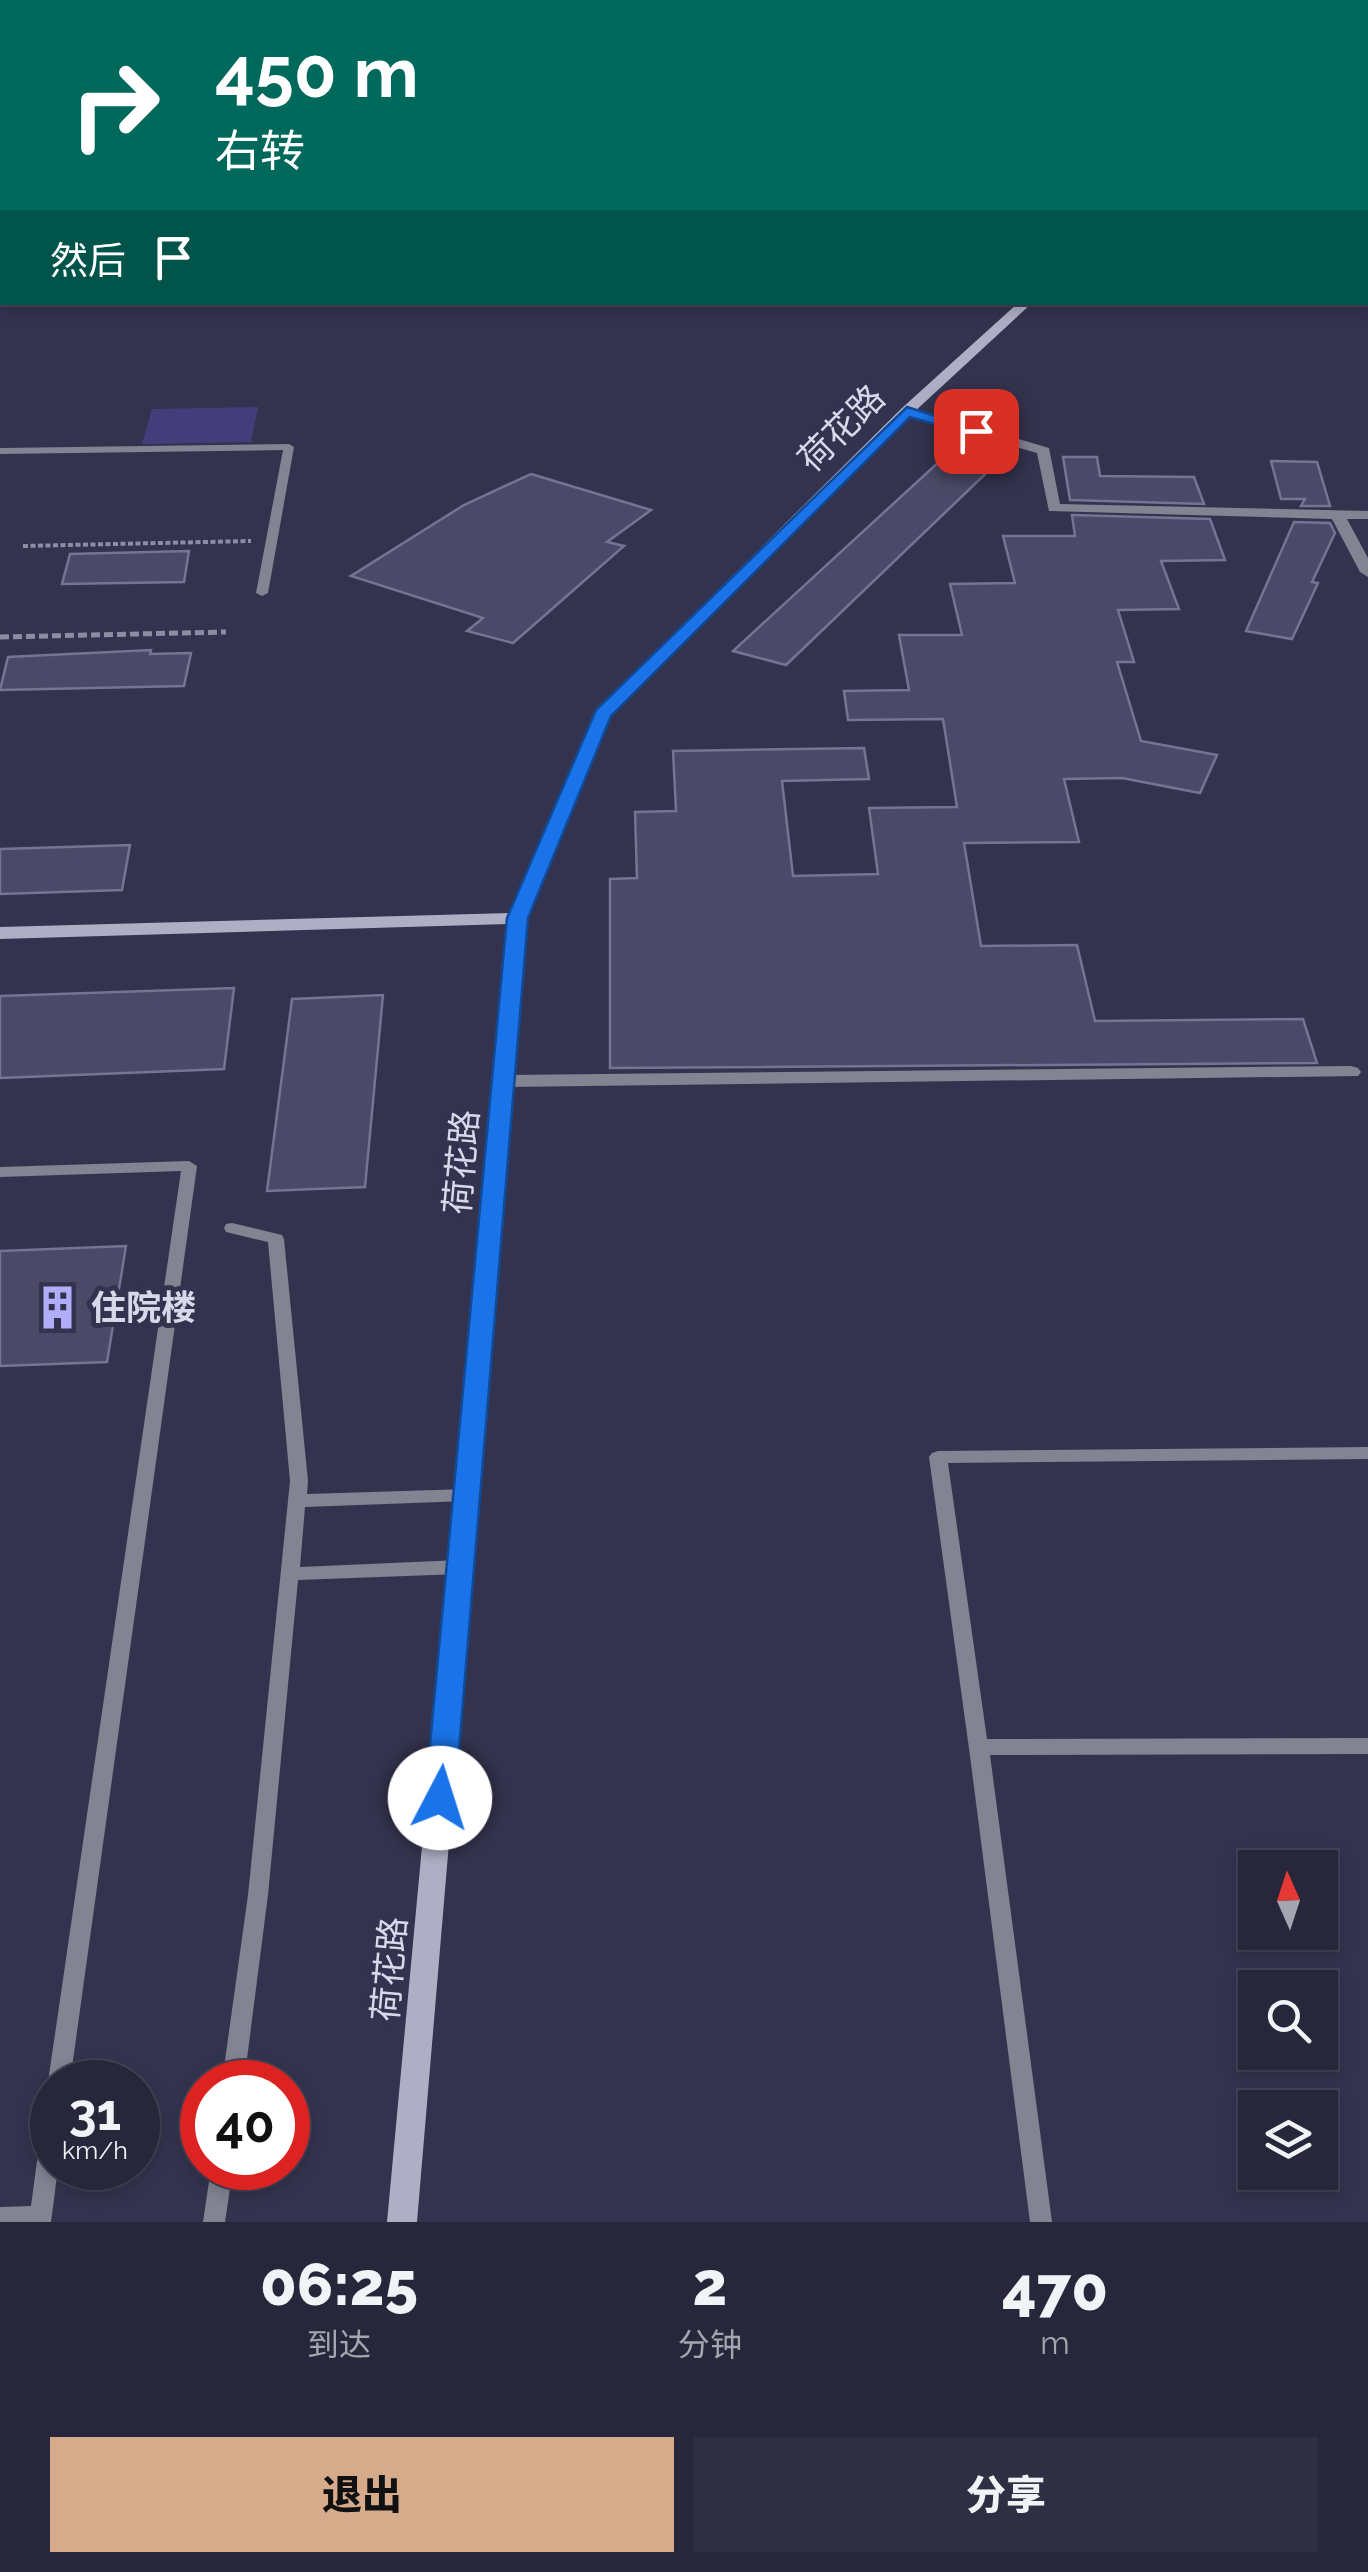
<!DOCTYPE html>
<html lang="zh">
<head>
<meta charset="utf-8">
<style>
  :root { --surface:#27263b; --page:#2f2e42; --text:#f1f3f6; --muted:#a4a5af; --line:#434355; --accent:#d6ab8b }
  body { margin:0; font-family:Raleway,"Noto Sans SC",sans-serif; background:var(--page); color:var(--text); height:100vh; display:flex; flex-direction:column; font-size:38px; white-space:nowrap }
  * { box-sizing:border-box; margin:0 }
  p { font-size:32px; color:var(--muted) }
  .icon { flex:none; width:55px; height:55px; fill:none; stroke:currentColor; stroke-width:2; stroke-linecap:round; stroke-linejoin:round }
  .map { position:relative; height:2222px; overflow:hidden }
  .details { display:flex; flex-direction:column; background:var(--surface); flex:1 }
  .details>* { flex:none }
  .guide { position:absolute; left:0px; top:0px; width:1370px; height:305px; box-shadow:0 5px 15px #0003,0 0 0 2px var(--line); background:#00695c; color:#fff; overflow:hidden }
  .needle { width:65px; rotate:357deg }
  .buttons { position:absolute; left:1238px; top:1850px; display:grid; gap:20px }
  .buttons a { display:grid; place-items:center; width:100px; height:100px; border-radius:0px; background:var(--surface); box-shadow:0 5px 15px #0003,0 0 0 2px var(--line); font-size:50px }
  .speed { position:absolute; left:30px; top:2060px; display:flex; gap:20px; font-size:50px; font-weight:700; text-align:center }
  .speed>* { display:grid; place-content:center; width:130px; height:130px; border-radius:50%; background:var(--surface); box-shadow:0 5px 15px #0003,0 0 0 2px var(--line); line-height:1 }
  .speed small { font-size:25px; font-weight:400 }
  .speed .limit { border:15px solid #d22; background:#fff; color:#111 }
  .pin { position:absolute; display:grid; place-items:center; width:85px; height:85px; color:#fff; margin:-42px; border-radius:20px; box-shadow:0 5px 15px #0006 }
  .me { position:absolute; width:110px; margin:-55px; rotate:5deg; stroke-linejoin:round; filter:drop-shadow(0 0 8px #0008) }
  .turn { display:flex; align-items:center; gap:35px; height:210px; padding:0 50px; font-size:45px }
  .turn .icon { width:130px; height:130px; stroke-width:2.5 }
  .turn b { display:block; font-size:70px; line-height:85px }
  .then { display:flex; align-items:center; height:95px; padding:0 50px; background:#0003; gap:20px; font-size:38px }
  .eta { display:flex; justify-content:space-evenly; align-items:center; height:170px; text-align:center }
  .eta b { font-size:60px; font-weight:800; line-height:70px }
  .cta { display:flex; gap:20px; margin-top:auto; padding:20px 50px }
  .cta a { flex:1; height:115px; border-radius:0px; background:var(--accent); color:#111; font-size:40px; font-weight:800; line-height:115px; text-align:center }
  .cta a+a { background:var(--page); color:var(--text) }
  .map>svg:first-child { display:block }
  .green { fill:#443c7b }
  .building { fill:#4b4967; stroke:#757495; stroke-width:2.5 }
  .lines { fill:none; stroke-linecap:round; stroke-linejoin:round }
  .path-far1 { stroke:#8d8ca3; stroke-width:4; stroke-dasharray:5 2.5; stroke-linecap:butt }
  .path { stroke:#8d8ca3; stroke-width:5; stroke-dasharray:9 4; stroke-linecap:butt }
  .lane { fill:#838392; fill-rule:evenodd }
  .street { fill:#838392; fill-rule:evenodd }
  .secondary { fill:#aeaec5; fill-rule:evenodd }
  .route { fill:#1a73e8; stroke:#114b97; stroke-width:2.5 }
  .labels { text-anchor:middle; dominant-baseline:central; stroke-width:10; stroke-linejoin:round; paint-order:stroke }
  .street-label { font-size:35px; fill:#d8d8ea; stroke:#34334f }
  .poi-label { font-size:35px; font-weight:bold; fill:#d8d8ea; stroke:#34334f; text-anchor:start }
</style>
</head>
<body>
<div class="map">
<svg width="1368" height="2222" viewBox="0 0 1368 2222">
  <rect width="100%" height="100%" fill="#34334f"/>
  <polygon class="green" points="258,407 251,442 142,444 152,409"/>
  <g class="building">
    <polygon points="954,448 1002,458 786,665 733,651"/>
    <polygon points="1063,457 1097,457 1100,476 1194,477 1204,504 1070,500"/>
    <polygon points="1271,461 1317,462 1330,506 1301,506 1305,499 1281,499"/>
    <polygon points="531,474 651,510 607,542 624,546 513,643 467,631 483,618 351,576 464,505"/>
    <polygon points="1072,515 1210,519 1225,560 1161,561 1179,609 1118,610 1134,662 1117,662 1141,741 1217,755 1200,793 1122,778 1064,779 1079,842 964,843 981,946 1077,945 1095,1021 1303,1019 1317,1063 610,1068 610,879 637,878 635,812 676,811 673,751 864,748 869,779 782,781 793,876 878,874 869,808 957,807 943,719 848,720 844,691 909,690 899,635 962,635 950,584 1015,583 1003,536 1075,536"/>
    <polygon points="1294,522 1330,523 1335,533 1312,582 1318,583 1292,639 1246,631"/>
    <polygon points="189,551 184,582 62,584 70,554"/>
    <polygon points="151,650 150,654 191,653 184,686 0,690 8,657"/>
    <polygon points="130,845 122,890 0,894 0,849"/>
    <polygon points="234,988 224,1069 0,1078 0,996"/>
    <polygon points="383,995 365,1187 267,1191 292,999"/>
    <polygon points="126,1246 107,1362 0,1366 0,1251"/>
  </g>
  <g class="lines">
    <polyline class="path-far1" points="23,546 251,541"/>
    <polyline class="path" points="0,637 226,632"/>
    <g class="lane">
      <polygon points="289,444 294,447 268,593 262,596 256,593 283,450 0,454 0,448"/>
      <polygon points="189,1161 197,1166 70,2082 52,2082 52,2089 48,2082 181,1171 0,1177 0,1167"/>
      <polygon points="232,1223 282,1235 284,1239 308,1481 307,1494 467,1489 473,1490 476,1495 473,1500 467,1501 305,1507 300,1567 460,1560 466,1562 469,1567 466,1572 460,1574 298,1580 268,1895 244,2082 222,2082 248,1895 290,1481 268,1242 226,1232 224,1228 226,1224"/>
      <polygon points="1368,1447 1368,1459 948,1463 987,1739 1368,1738 1368,1754 990,1755 1052,2222 1030,2222 970,1756 929,1457 932,1453 938,1451"/>
      <polygon points="52,2121 52,2168 58,2168 51,2222 0,2222 0,2207 31,2206 41,2131 44,2124"/>
      <polygon points="211,2168 233,2168 225,2222 203,2222"/>
    </g>
    <g class="street">
      <rect x="0" y="182" width="2" height="6"/>
      <polygon points="0,216 2,217 2,223 0,224"/>
      <rect x="0" y="265" width="2" height="8"/>
      <rect x="0" y="290" width="2" height="8"/>
      <polygon points="902,408 912,408 1049,448 1060,504 1368,511 1368,519 1347,519 1368,558 1368,577 1360,572 1332,519 1049,511 1037,453 902,414"/>
      <polygon points="1351,1066 1358,1068 1361,1072 1358,1076 503,1087 493,1081 503,1075"/>
    </g>
    <polygon class="secondary" points="1019,302 1033,302 912,414 609,716 527,918 417,2222 387,2222 508,924 0,939 0,927 511,913 596,711 902,408"/>
  </g>
  <polygon class="route" points="907,407 983,431 976,436 910,417 611,716 528,918 455,1798 450,1807 440,1810 429,1807 425,1798 507,918 596,710"/>
  <defs>
    <symbol id="building-bare" viewBox="-9 -9 18 18"><path d="M-4-6H4V6H1V3H-1V6H-4ZM-2.5-4.3h1.7v1.8h-1.7ZM.8-4.3h1.7v1.8H.8ZM-2.5-1h1.7V.8h-1.7ZM.8-1h1.7V.8H.8Z" fill="#b2adf9" stroke="#34334f" stroke-width="2.5" paint-order="stroke"/></symbol>
  </defs>
  <g fill-rule="evenodd">
    <use href="#building-bare" x="26" y="1276" width="63" height="63"/>
  </g>
  <g class="labels">
    <g class="street-label">
      <text transform="translate(841 428) rotate(-45)">荷花路</text>
      <text transform="translate(461 1162) rotate(-85)">荷花路</text>
      <text transform="translate(389 1969) rotate(-85)">荷花路</text>
    </g>
    <g class="poi-label">
      <text x="91" y="1307">住院楼</text>
    </g>
  </g>
</svg>
<div class="buttons">
<a><svg class="needle" viewBox="-14 -14 28 28"><path d="M0-13l5 13h-10z" fill="#e53935"/><path d="M0 13l5-13h-10z" fill="#a4a5af"/></svg></a>
<a><svg class="icon" aria-label="search" viewBox="0 0 24 24"><circle cx="10" cy="10" r="6"/><path d="M15 15l6 6"/></svg></a>
<a><svg class="icon" aria-label="layers" viewBox="0 0 24 24"><path d="M12 4l9 5-9 5-9-5zM3 14l9 5 9-5"/></svg></a>
</div>
<div class="speed"><div>31<small>km/h</small></div><div class="limit">40</div></div>
<div class="pin" style="left:976px;top:431px;background:#d93025"><svg class="icon" aria-label="arrive" viewBox="0 0 24 24"><path d="M6 21V4h12l-3 4 3 4H6"/></svg></div>
<svg class="me" style="left:440px;top:1798px" viewBox="-20 -20 40 40"><circle r="19" fill="#fff"/><path d="M0-13L10 11 0 6-10 11z" fill="#1a73e8"/></svg>
<div class="guide">
<div class="turn"><svg class="icon" aria-label="right" viewBox="0 0 24 24"><path d="M7 20v-9h11M14 6l5 5-5 5"/></svg><div><b>450 m</b>右转</div></div>
<div class="then">然后<svg class="icon" aria-label="arrive" viewBox="0 0 24 24"><path d="M6 21V4h12l-3 4 3 4H6"/></svg></div>
</div>
</div>
<section class="details">
<div class="eta">
<div><b>06:25</b><p>到达</p></div>
<div><b>2</b><p>分钟</p></div>
<div><b>470</b><p>m</p></div>
</div>
<div class="cta"><a>退出</a><a>分享</a></div>
</section>
</body>
</html>
